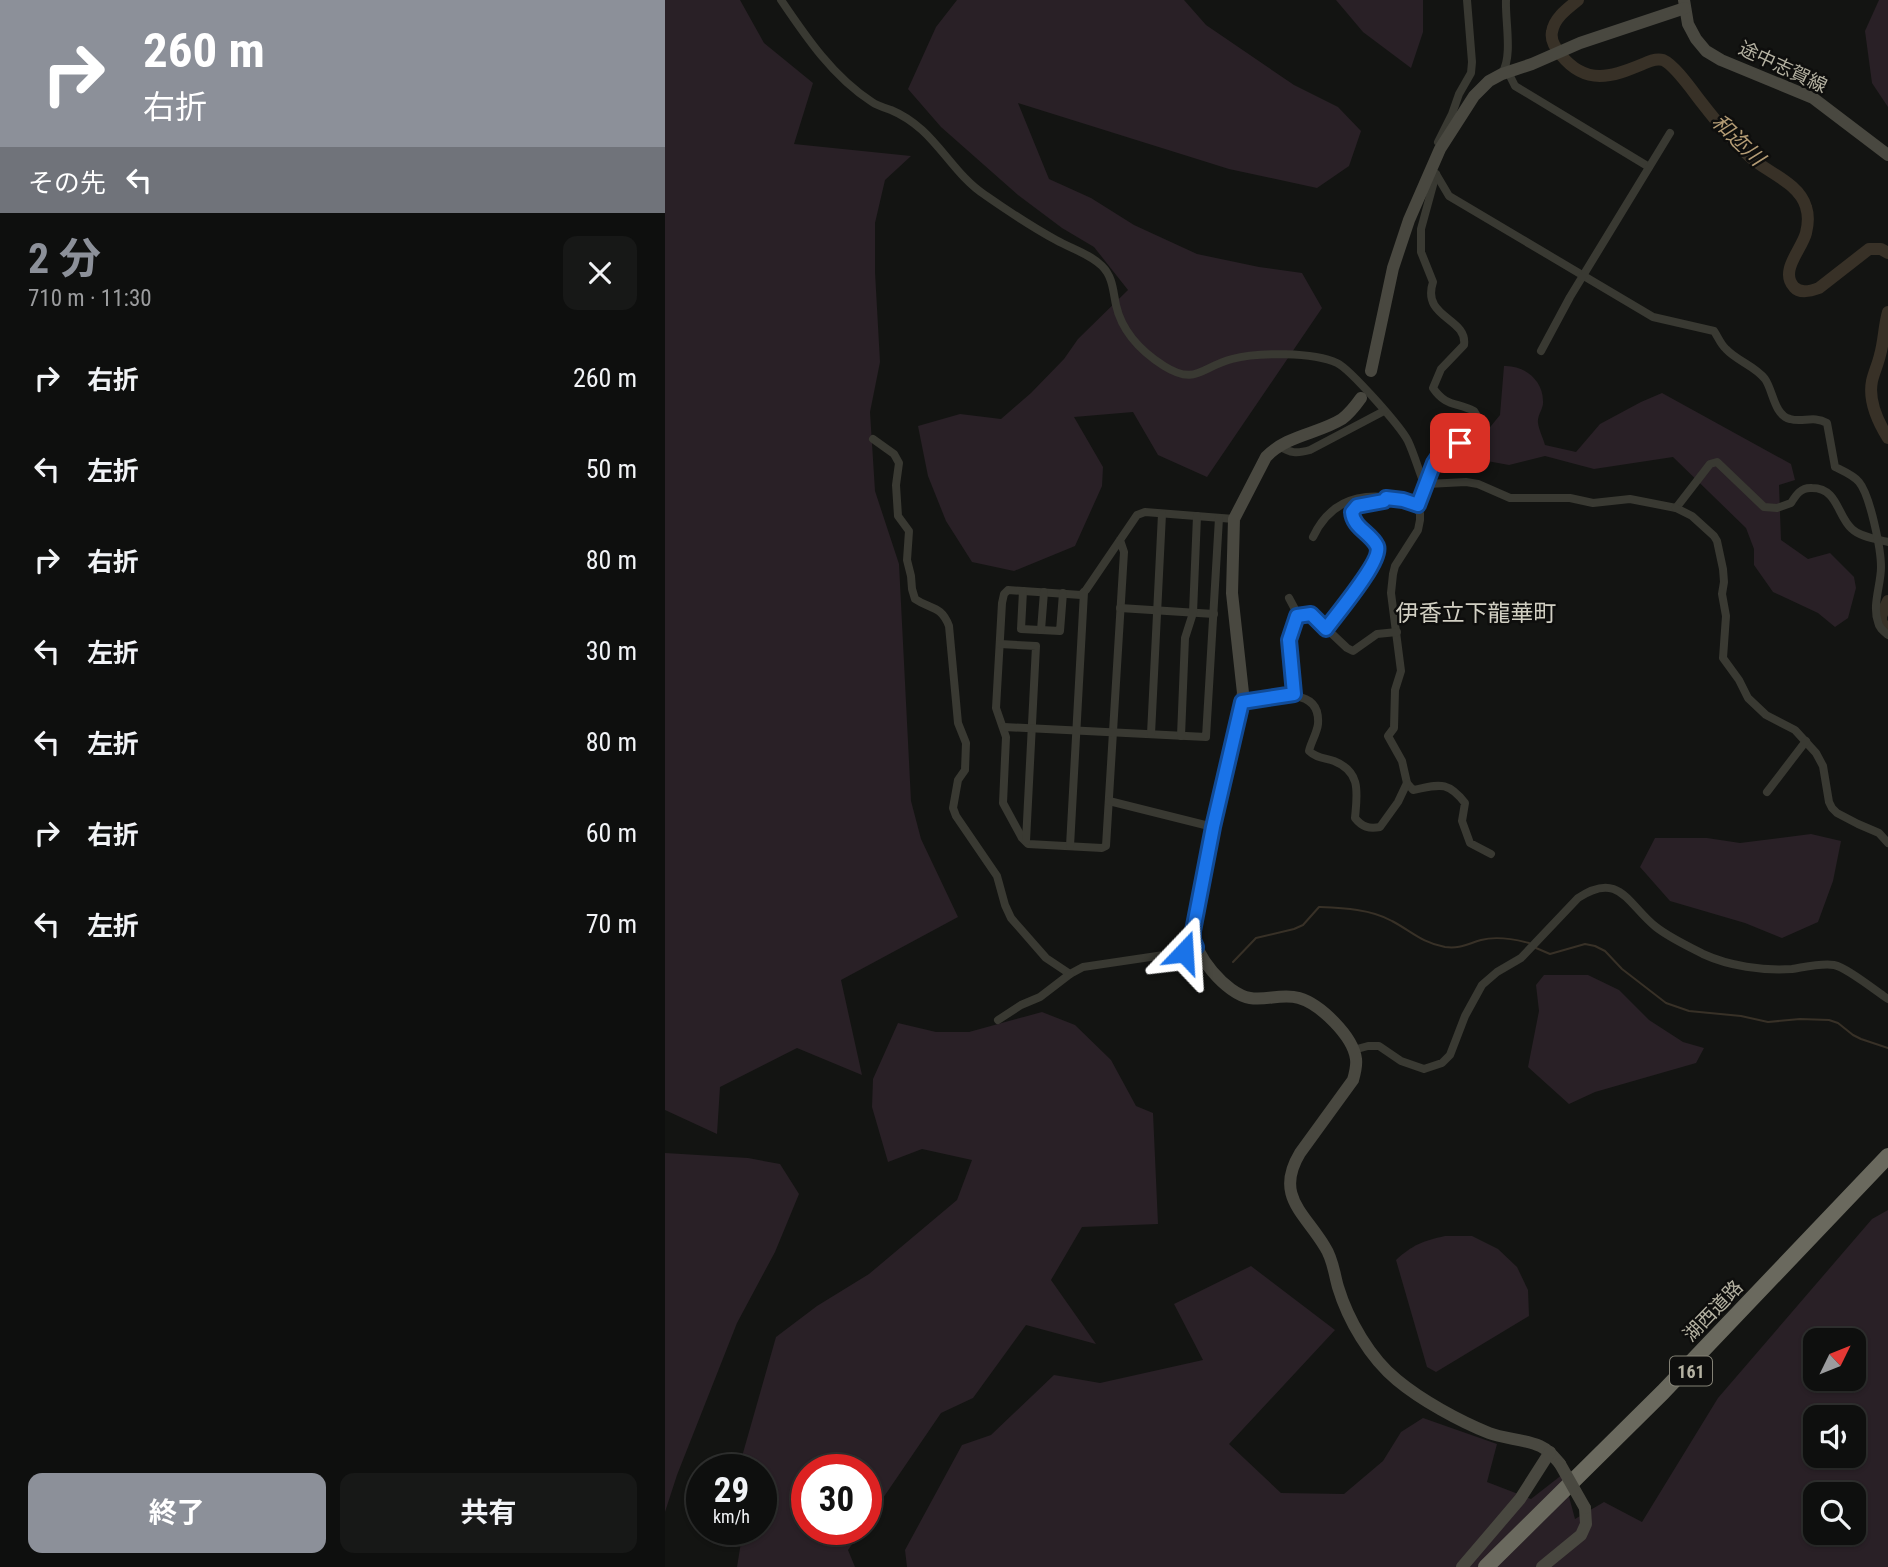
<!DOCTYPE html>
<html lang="ja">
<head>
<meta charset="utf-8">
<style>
  :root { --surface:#0e0f0e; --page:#171817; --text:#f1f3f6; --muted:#9b9c9e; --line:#2e2f2e; --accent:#8c9099 }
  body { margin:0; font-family:"Roboto Condensed","Noto Sans JP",sans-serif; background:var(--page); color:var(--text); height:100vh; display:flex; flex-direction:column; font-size:26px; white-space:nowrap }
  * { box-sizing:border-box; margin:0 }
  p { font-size:23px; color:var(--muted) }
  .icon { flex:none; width:38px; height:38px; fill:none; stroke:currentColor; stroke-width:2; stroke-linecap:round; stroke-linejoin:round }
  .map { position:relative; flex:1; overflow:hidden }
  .side { display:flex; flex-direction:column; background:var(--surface); width:665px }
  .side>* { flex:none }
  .guide { background:#8c9099; color:#fff; overflow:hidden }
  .needle { width:46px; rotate:47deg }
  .buttons { position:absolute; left:1138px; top:1328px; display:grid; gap:14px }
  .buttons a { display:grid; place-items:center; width:63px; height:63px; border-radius:14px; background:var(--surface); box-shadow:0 2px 5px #0004,0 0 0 2px var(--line); font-size:35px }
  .speed { position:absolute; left:21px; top:1454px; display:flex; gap:14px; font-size:35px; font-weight:700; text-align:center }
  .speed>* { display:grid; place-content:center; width:91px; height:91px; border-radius:50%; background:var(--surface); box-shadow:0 2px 5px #0004,0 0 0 2px var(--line); line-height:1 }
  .speed small { font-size:18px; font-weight:400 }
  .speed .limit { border:10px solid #d22; background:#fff; color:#111 }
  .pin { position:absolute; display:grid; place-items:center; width:60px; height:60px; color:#fff; margin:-30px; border-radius:14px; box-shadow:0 4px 10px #0006 }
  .me { position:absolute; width:77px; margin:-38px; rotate:20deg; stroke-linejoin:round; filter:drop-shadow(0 0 5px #0008) }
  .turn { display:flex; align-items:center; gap:24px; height:147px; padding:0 28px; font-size:32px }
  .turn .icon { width:91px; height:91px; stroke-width:2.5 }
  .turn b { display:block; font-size:49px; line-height:60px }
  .then { display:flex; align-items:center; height:66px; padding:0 28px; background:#0003; gap:14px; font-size:26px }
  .round { display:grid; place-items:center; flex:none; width:74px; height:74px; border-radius:14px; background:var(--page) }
  .summary { display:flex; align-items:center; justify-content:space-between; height:119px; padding:0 28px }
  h1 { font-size:42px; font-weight:700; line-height:52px; color:var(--accent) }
  .button { display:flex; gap:14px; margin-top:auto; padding:14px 28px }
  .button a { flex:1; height:80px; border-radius:14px; background:var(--accent); color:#fff; font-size:28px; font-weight:700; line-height:80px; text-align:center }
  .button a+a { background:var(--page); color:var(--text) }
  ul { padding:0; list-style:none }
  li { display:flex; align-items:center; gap:21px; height:91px; padding:0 28px }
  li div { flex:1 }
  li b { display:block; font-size:26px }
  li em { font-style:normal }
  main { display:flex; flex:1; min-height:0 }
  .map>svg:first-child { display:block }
  .green { fill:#292026; fill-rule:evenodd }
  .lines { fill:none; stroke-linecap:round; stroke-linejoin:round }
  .stream { stroke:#383127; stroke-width:2 }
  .river { stroke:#383127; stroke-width:12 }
  .street { stroke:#393932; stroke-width:8 }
  .secondary { stroke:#494840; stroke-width:12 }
  .highway { stroke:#6a695e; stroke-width:16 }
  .secondary-bridge { stroke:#494840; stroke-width:12 }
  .route-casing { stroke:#114b97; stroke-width:18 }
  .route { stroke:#1a73e8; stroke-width:12 }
  .labels { text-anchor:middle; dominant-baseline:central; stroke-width:5; stroke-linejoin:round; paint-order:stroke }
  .shield { fill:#0e0e0d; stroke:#838175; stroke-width:2 }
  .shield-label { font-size:18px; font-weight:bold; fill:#b5b2a2 }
  .street-label { font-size:19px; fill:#b5b2a2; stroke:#0e0e0d }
  .water-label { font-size:21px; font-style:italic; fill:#b49c75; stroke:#0e0e0d }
  .quarter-label { font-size:23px; fill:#d1cfc3; stroke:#0e0e0d }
</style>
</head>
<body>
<main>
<section class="side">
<div class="guide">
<div class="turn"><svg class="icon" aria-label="right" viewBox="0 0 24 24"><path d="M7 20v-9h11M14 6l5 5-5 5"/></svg><div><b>260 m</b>右折</div></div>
<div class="then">その先<svg class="icon" aria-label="left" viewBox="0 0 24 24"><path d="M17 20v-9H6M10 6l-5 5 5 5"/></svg></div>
</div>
<div class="summary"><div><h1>2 分</h1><p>710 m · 11:30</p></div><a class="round"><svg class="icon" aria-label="close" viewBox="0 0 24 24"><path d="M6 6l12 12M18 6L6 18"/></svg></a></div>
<ul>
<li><svg class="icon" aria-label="right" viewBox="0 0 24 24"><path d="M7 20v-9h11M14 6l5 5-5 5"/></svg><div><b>右折</b></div><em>260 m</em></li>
<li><svg class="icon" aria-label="left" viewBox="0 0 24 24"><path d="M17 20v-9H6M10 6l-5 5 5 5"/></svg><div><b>左折</b></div><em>50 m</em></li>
<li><svg class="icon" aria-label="right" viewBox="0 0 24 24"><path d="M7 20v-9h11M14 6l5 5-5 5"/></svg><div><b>右折</b></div><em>80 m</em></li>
<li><svg class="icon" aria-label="left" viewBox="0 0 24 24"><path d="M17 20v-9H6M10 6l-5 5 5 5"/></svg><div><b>左折</b></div><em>30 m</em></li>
<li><svg class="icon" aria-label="left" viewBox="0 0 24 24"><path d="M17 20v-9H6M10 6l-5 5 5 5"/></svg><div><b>左折</b></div><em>80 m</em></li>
<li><svg class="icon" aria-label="right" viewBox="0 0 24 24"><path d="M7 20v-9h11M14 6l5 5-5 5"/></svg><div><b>右折</b></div><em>60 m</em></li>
<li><svg class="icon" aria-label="left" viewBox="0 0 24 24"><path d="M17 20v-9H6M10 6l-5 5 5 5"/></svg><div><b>左折</b></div><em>70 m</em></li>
</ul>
<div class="button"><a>終了</a><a>共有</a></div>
</section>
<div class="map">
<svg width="1223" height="1567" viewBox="0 0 1223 1567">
  <rect width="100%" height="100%" fill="#131412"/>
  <g class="green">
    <polygon points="0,0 75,0 99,43 148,83 129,144 246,156 220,180 210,223 210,272 215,362 205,412 210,491 234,564 246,801 256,839 293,917 176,980 197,1075 132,1048 55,1087 52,1134 0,1110"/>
    <polygon points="292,0 519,0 541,25 629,85 673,107 696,131 684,166 652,188 564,169 353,103 384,179 426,198 469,225 532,254 594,267 637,273 657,308 542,477 493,455 468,412 409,417 438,467 437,486 410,546 349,571 307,562 281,521 263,476 253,426 295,414 336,419 366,393 399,359 413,339 463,290 429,247 397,228 353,195 276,127 243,89 271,27"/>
    <polygon points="671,0 758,0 758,32 746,68 698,32"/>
    <polygon points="1214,0 1223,0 1223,107 1207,83 1200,31"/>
    <path d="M839,366C859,365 878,380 878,401C879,408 872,415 873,423C874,430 878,438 880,445L911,452L935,424L976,402L997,393L1126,464L1130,480L1114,485L1116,540L1143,559L1165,553L1189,577L1191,588L1183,618L1170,627L1153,613L1108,592L1089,565V549L1081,528L1008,457L929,469L880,456L844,465L811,459L817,437L835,415Z"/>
    <polygon points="1146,834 1176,841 1168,881 1153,922 1117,938 1080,923 1005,901 975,867 990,838 1042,838 1075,843"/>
    <polygon points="879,975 923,975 954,990 984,1020 1018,1042 1039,1048 1031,1063 930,1092 904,1104 863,1067 874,1011 871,985"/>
    <polygon points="377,1012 410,1025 446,1060 471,1106 488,1113 493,1224 417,1227 386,1280 431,1344 361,1325 308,1398 276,1413 201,1523 201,1470 142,1470 142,1530 197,1530 183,1550 190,1567 72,1567 78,1530 96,1530 96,1470 78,1470 78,1453 111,1337 152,1306 204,1274 292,1200 307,1160 257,1149 223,1162 207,1107 208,1079 233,1023 271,1032 304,1032"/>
    <polygon points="0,1153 83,1158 115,1164 134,1194 110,1252 72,1323 12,1475 0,1512"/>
    <path d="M1223,1210V1567H242L240,1550L297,1445L326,1435L389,1375L435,1383L538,1360L509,1304L586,1266L670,1330L564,1444L616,1493L679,1494L718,1461L736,1432L758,1418L832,1444L822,1482L866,1499L898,1474L910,1519L939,1502L977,1522L1053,1398L1207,1219ZM1150,1340H1188V1379H1150ZM1150,1418H1188V1456H1150ZM1150,1494H1188V1533H1150Z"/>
    <path d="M780,1236H807L833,1249L852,1267L863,1290L864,1316L771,1372L762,1367L731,1260C747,1245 758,1241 780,1236Z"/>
  </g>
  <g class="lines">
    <g class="stream">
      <polyline points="871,948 885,954 920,944 930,946 940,951 957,969 1001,1003 1024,1011 1076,1016 1103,1022 1135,1019 1164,1020 1173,1023 1188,1035 1196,1039 1223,1048"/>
      <path d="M568,962L591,938L629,929L638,925L654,907C678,908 706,909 727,921C746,931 757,943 780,947C795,949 802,944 816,940C831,936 849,939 864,943"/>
    </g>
    <g class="river">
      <path d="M913,0C903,8 889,18 887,32C885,41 891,49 896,55C921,86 947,77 978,64C984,61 991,58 998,60C1010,65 1029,93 1037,103C1051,121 1066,140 1083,155C1100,172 1134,182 1141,207C1144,216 1143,225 1141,233C1137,249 1114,271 1129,287C1135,294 1146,291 1154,288L1204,249H1216L1223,253"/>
      <path d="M1223,312C1219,326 1219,341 1215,355C1213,364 1209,372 1207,381C1203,401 1213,422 1223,438"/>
      <polyline points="1223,601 1216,616 1216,622 1223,630"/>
    </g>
    <g class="street">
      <path d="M116,0C141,37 168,77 207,102C213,106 220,108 226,110C238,115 248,122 257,130C279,150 295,179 320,195C343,211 367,227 391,240C407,249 425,254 437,266C448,277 448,291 451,305C457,332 477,352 499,366C531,386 536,367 567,359C592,352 649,352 672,363C685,369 736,427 743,441C749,454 753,468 758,481L762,484L801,482L813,484L845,498H905L928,503L965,499L1011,508L1045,464L1052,462L1099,507L1112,508L1126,503C1131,495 1136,487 1147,488C1173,488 1172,516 1187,529C1195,537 1212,539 1223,542"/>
      <polyline points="843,72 850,86 984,167"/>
      <path d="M837,73C848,57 840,20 841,0"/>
      <polyline points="773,142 787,114 794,94 806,73 807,62 802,0"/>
      <path d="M771,174L756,229V252L768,282C756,318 803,318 799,345L776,369L768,388C781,407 791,402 809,411C828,439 785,441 774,456C764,469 758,493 751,508L755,513V520L753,530L730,566L728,574L726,593L736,671L730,690L729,728L723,736L737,761L742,783L748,790C774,785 782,780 800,803L797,821L805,843L826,854"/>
      <path d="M771,174L784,196L988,317L1049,331C1053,337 1056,345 1061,349C1072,361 1090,366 1100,379C1108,390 1109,415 1125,419C1138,423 1148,415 1162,423L1170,467C1178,471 1188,475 1194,482C1205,495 1216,549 1216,567C1216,585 1207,605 1213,622C1214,628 1218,631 1223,635"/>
      <polyline points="876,351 905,297 1005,133"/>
      <path d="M208,439L229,454L234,463L231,485L233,516L244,531L242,560L246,576L247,589L250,599C266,610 276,605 284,626L293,723L301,743L300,770L293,780L288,808L291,816L332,876L340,905L346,918L381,958L405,974L418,967L519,952L531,947"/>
      <path d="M614,446C626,453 631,454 645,450L719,411"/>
      <polyline points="1011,508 1027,516 1049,536 1052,541 1058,569 1059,582 1057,594 1061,616 1058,658 1074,680 1083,698 1101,715 1130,730 1151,753 1158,766 1164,802 1167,808 1172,813 1193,824 1214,833 1223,843"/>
      <path d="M648,537C669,492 711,490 753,505"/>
      <polyline points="455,540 459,552 441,846 437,848 363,844 357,838 338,803 341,737 331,708 337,603 339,594 343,590 416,595 421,590 472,515 480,512 569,519"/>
      <polyline points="358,591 356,629 395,631 398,593"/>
      <polyline points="624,598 632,613 624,640 629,694"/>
      <polyline points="455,608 549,614"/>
      <polyline points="632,616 646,614 682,648 688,651 712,634 732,632"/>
      <path d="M661,629L682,599L693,588L713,553C710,536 688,530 687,511L692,506L719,501L721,498"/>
      <polyline points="376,630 379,592"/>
      <polyline points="335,644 371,646 361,841"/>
      <path d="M577,702C601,698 656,682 653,724C652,733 646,742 644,751C651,758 660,758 669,761C697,772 692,794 690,818C697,827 704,829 715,827L733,802L742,783"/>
      <polyline points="339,727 541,737 554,518"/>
      <polyline points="486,734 497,514"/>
      <polyline points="516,736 520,638 528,613 532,516"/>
      <polyline points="1102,792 1141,741"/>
      <polyline points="444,801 548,827"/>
      <polyline points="405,846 419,592"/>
      <polyline points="333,1020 356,1005 375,997 405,974"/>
      <path d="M692,1049L703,1046H714L736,1061L759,1069L777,1063L785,1055L800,1016L817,985L832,972L856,958L913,898C955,870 963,905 991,927C1005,938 1023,946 1038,954C1064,966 1098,971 1127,969C1140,967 1156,963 1169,965C1181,967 1211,991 1223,999"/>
    </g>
    <g class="secondary">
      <polyline points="1019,0 1023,24 1031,39 1041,51 1056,60 1148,98 1223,155"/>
      <polyline points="706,371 728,268 744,220 775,149 809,96 824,81 837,74 867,64 915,43 1020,8"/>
      <path d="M696,398C691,405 685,413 677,419C653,434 622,435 601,457L569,519L567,593L578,693L548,827L528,931C528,954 561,994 585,998C601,1001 617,993 634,998C655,1004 688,1036 691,1059C692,1066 690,1073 688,1080L635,1153C609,1196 640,1213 660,1247C668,1259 669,1273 673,1287C683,1320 705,1358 732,1380C756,1400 794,1421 824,1433C840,1439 859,1439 875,1446C884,1450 889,1457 895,1464"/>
      <polyline points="797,1567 855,1499 885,1452"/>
      <polyline points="877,1567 916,1535 921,1524 920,1508"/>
    </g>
    <polyline class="highway" points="821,1567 998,1392 1223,1156"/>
    <polyline class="secondary-bridge" points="895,1464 920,1508"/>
  </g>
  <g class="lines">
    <defs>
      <path id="route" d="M519,952L531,947L528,940V931L548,827L577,702L629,694L624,640L632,616L646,614L661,629C671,615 718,560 712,546C706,533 688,528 687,512L692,506L719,501L721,498L738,500L753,505L769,463L775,454L795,443"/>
    </defs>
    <use href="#route" class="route-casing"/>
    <use href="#route" class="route"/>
  </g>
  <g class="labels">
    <rect class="shield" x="1005" y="1356.5" width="42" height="29" rx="5"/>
    <g class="shield-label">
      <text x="1026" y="1371">161</text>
    </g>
    <g class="street-label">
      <text transform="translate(1118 67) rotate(25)">途中志賀線</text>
      <text transform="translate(1048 1311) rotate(-46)">湖西道路</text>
    </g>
    <g class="water-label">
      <text transform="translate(1073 140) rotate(44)">和迩川</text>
    </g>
    <g class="quarter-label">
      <text x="811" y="613">伊香立下龍華町</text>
    </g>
  </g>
</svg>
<div class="buttons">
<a><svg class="needle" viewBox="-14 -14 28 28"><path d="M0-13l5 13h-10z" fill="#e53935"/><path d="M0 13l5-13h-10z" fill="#9b9c9e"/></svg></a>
<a><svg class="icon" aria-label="sound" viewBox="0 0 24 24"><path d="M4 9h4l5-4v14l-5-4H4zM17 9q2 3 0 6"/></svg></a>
<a><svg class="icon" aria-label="search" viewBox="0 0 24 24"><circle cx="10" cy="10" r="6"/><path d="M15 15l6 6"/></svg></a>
</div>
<div class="speed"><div>29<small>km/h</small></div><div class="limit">30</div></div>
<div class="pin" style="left:795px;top:443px;background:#d93025"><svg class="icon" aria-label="arrive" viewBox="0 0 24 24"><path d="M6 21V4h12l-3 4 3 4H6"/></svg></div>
<svg class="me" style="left:519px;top:952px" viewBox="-20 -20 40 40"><path d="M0-17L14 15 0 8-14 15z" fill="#1a73e8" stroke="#fff" stroke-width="4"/></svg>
</div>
</main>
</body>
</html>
